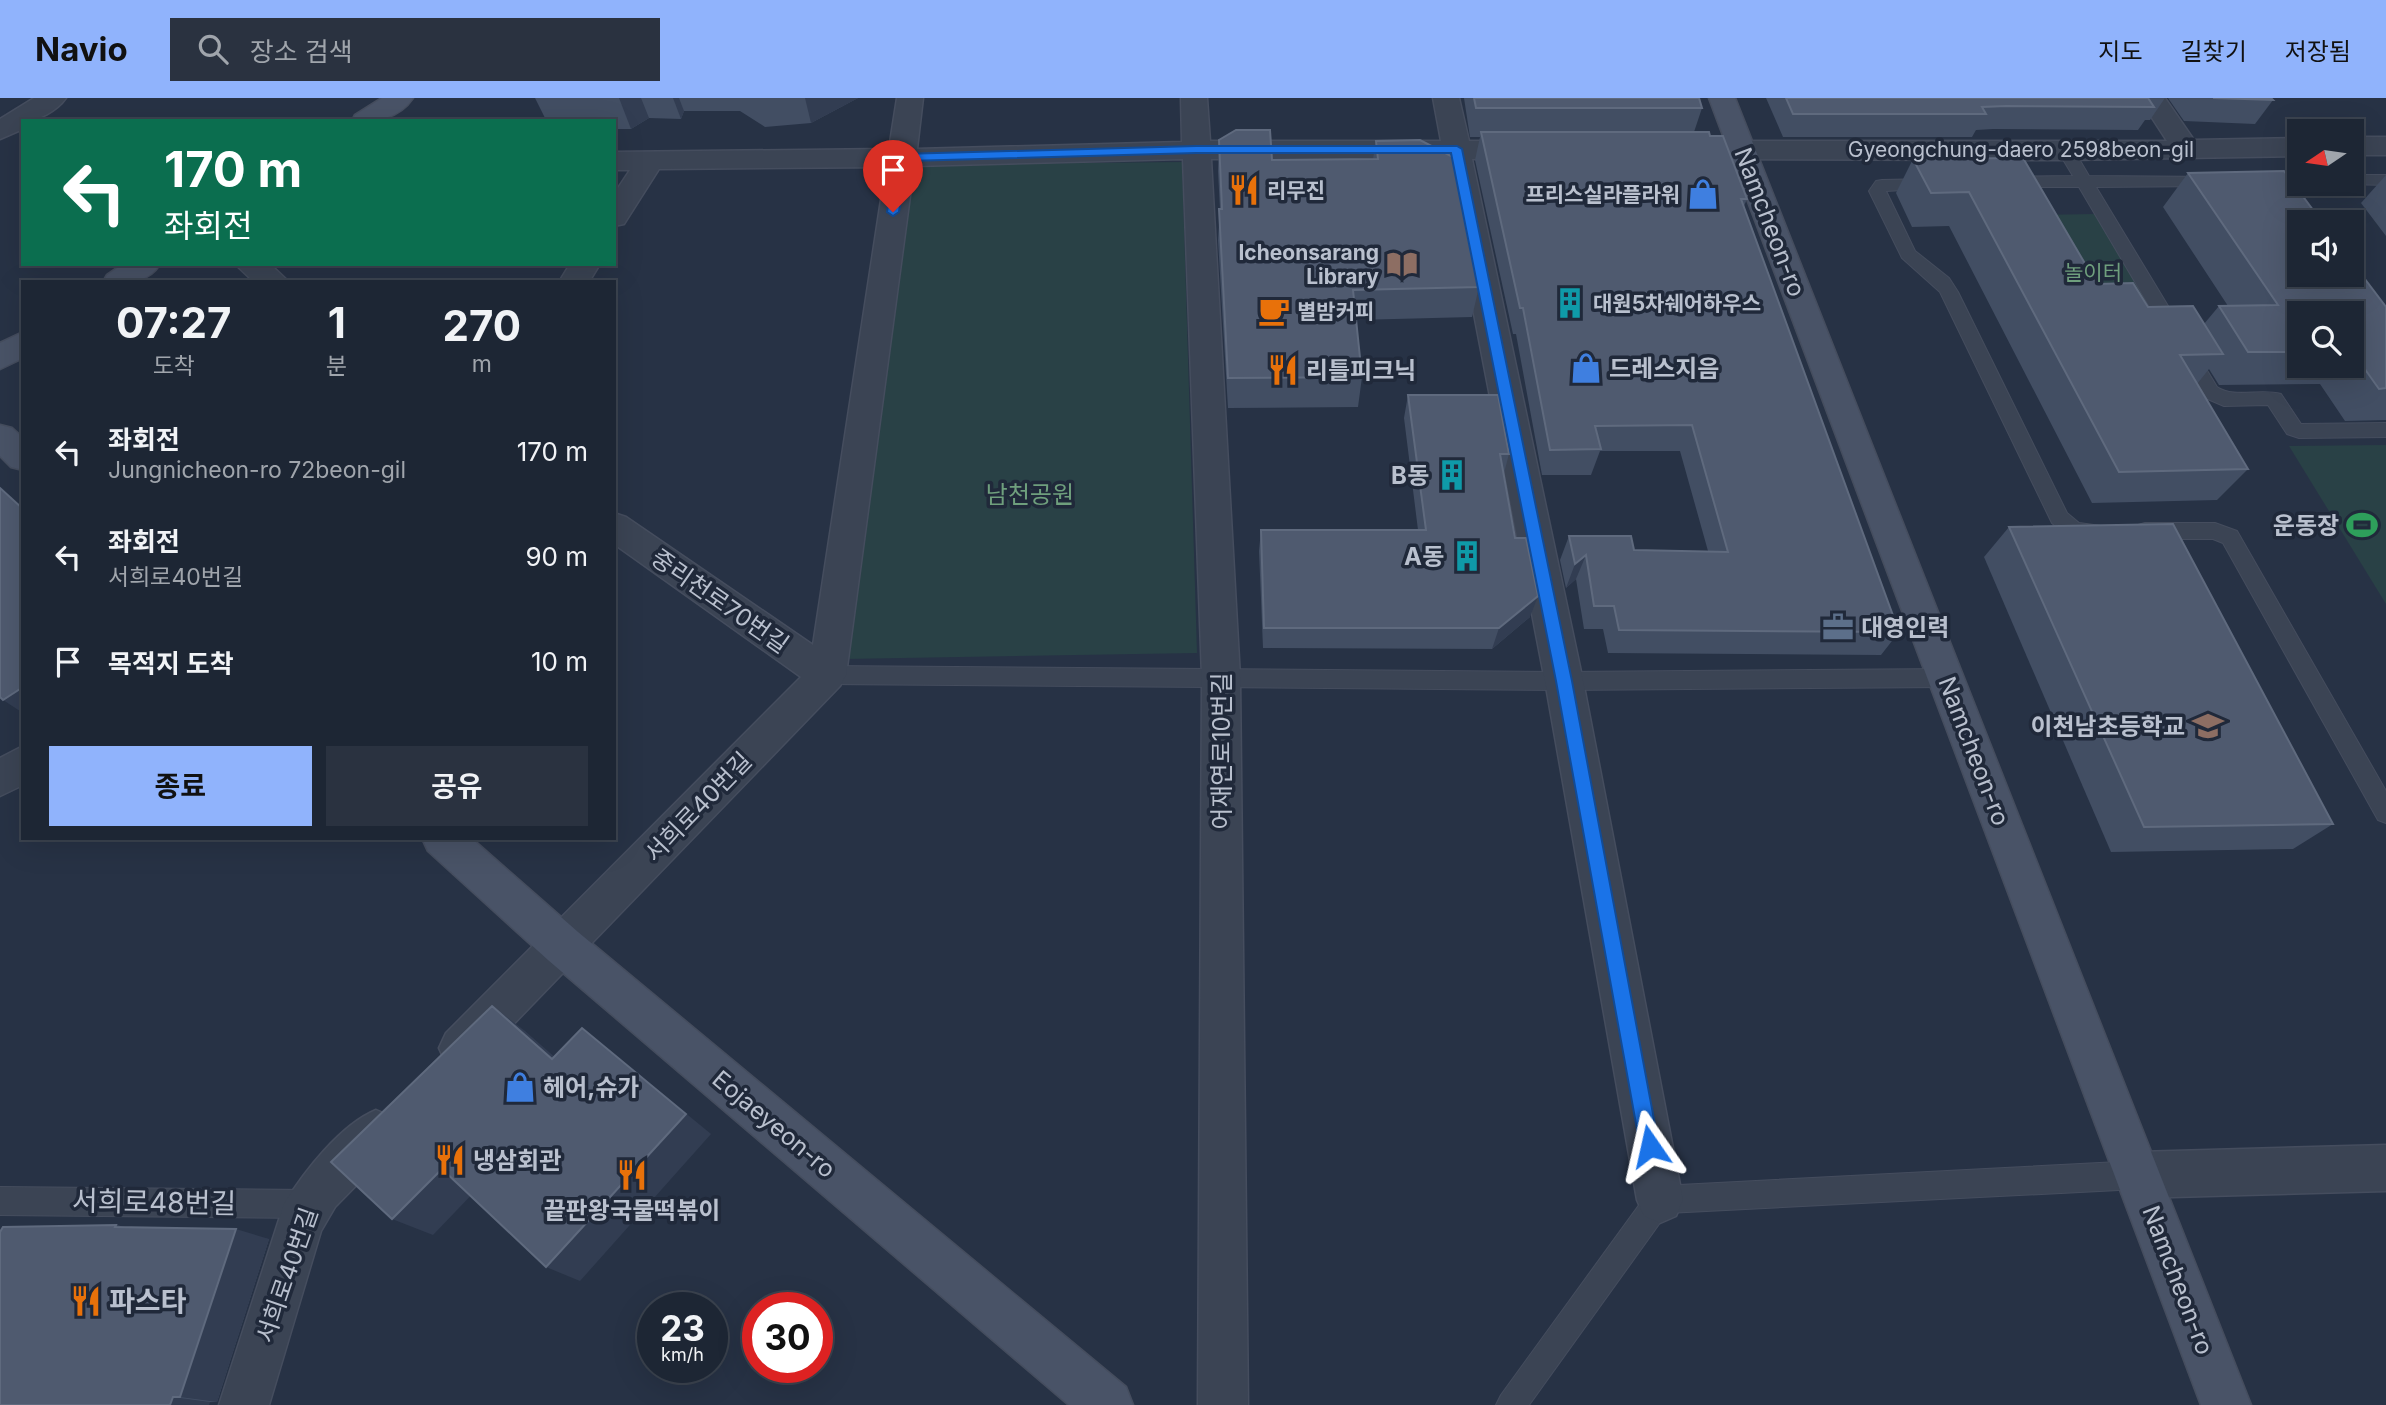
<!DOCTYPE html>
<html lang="ko">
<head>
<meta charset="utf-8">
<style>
  :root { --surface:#1d2634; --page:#2a3240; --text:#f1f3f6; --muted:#a0a5ac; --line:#3b434f; --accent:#90b3fc }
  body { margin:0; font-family:Inter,"Noto Sans KR",sans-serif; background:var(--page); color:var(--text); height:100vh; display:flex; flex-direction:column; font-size:26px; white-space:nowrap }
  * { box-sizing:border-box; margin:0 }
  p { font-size:23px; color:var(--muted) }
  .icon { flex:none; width:38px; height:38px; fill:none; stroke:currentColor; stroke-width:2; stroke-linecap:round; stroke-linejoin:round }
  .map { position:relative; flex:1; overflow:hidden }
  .panel { position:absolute; left:21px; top:182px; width:595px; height:560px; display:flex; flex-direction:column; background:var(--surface); border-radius:0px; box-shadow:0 7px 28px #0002,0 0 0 2px var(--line) }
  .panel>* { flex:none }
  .top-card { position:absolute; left:21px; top:21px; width:595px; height:147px; border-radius:0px; box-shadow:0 7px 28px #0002,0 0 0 2px var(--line); background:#0b6e4f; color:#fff; overflow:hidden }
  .needle { width:46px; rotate:257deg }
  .fabs { position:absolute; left:2287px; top:21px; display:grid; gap:14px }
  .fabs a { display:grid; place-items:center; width:77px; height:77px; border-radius:0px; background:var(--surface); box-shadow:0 7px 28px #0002,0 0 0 2px var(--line); font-size:35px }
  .speed { position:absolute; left:637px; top:1194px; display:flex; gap:14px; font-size:35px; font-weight:700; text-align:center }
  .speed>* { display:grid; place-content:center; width:91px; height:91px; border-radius:50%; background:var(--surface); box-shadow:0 7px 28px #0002,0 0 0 2px var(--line); line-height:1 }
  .speed small { font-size:18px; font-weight:400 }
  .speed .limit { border:10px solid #d22; background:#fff; color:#111 }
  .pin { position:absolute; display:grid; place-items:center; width:60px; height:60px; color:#fff; margin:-72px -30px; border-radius:50% 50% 50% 0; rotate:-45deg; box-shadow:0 0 7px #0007 }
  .pin .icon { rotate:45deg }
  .me { position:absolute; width:77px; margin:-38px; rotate:349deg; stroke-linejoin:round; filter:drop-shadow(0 0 5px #0008) }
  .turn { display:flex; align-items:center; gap:24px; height:147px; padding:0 28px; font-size:32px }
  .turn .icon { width:91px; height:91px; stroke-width:2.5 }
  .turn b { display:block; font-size:49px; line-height:60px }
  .eta { display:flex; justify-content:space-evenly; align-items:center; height:119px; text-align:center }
  .eta b { font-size:42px; font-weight:700; line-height:49px }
  .primary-button { display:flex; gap:14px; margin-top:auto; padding:14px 28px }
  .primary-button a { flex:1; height:80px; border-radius:0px; background:var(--accent); color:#111; font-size:28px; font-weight:700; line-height:80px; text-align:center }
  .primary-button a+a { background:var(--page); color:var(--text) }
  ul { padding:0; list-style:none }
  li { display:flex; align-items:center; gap:21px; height:105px; padding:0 28px }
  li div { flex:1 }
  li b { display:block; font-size:26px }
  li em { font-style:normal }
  header { display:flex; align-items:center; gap:42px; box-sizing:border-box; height:98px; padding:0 35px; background:var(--accent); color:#111 }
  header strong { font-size:33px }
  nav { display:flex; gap:38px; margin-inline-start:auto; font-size:24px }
  .search { width:490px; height:63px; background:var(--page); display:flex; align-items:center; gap:18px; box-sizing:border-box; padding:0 24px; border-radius:0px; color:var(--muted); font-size:26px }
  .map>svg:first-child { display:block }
  .green { fill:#294146 }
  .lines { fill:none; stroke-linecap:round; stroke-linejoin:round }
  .lane-casing { stroke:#454d5e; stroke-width:2 }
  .street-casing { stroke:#454d5e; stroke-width:3 }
  .secondary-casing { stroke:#454d5e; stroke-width:3 }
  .lane { fill:#3b4454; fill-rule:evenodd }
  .street { fill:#3b4454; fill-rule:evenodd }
  .secondary { fill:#495367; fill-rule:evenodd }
  .wall { fill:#424e63; fill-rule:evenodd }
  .shaded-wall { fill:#323d52 }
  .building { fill:#4f5a6f; stroke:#5f6a7e; stroke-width:2 }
  .route { fill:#1a73e8; stroke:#114b97; stroke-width:2 }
  .labels { text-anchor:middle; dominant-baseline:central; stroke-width:7; stroke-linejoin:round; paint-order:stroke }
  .far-street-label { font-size:21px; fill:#b9c0ce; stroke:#20293a }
  .far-poi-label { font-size:21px; font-weight:bold; fill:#b9c0ce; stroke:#20293a; text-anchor:start }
  .far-park-label { font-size:21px; fill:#6f9f7d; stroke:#20293a }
  .street-label { font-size:24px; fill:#b9c0ce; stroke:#20293a }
  .poi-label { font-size:24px; font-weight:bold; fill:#b9c0ce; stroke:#20293a; text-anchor:start }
  .park-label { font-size:24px; fill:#6f9f7d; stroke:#20293a }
  .near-street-label { font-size:28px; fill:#b9c0ce; stroke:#20293a }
  .near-poi-label { font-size:28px; font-weight:bold; fill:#b9c0ce; stroke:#20293a; text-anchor:start }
</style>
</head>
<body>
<header>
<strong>Navio</strong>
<div class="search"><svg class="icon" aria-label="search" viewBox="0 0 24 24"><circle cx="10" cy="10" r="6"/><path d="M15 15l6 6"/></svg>장소 검색</div>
<nav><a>지도</a><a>길찾기</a><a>저장됨</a></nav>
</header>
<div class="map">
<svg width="2386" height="1307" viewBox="0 0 2386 1307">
  <rect width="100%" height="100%" fill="#273245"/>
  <g class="green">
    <polygon points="1182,64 1197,555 844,561 915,67"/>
    <polygon points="2095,116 2152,209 2076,211 2023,117"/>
    <polygon points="2386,347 2386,506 2289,348"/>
  </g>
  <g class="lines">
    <defs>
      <g id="lane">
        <path d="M2066,48L2072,49L2089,78L2217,79L2219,83L2217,87L2211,88L2096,89L2217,289C2235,301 2260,290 2281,296L2301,326L2386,325V339L2299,340L2287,336L2268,307L2224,308L2203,299L2079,89H2007L1999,84L2007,79L2073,78L2058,53Z"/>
        <polygon points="2352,77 2386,77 2386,87 2346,86 2352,86"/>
        <polygon points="2263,78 2300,78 2300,86 2307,86 2300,88 2257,87 2255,83 2257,79"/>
        <path d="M1931,81L1939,86L1937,90L1886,93L1915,153L1949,180L1958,194L2067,415L2079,425L2101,428L2104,434L2101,440C2082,446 2066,437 2052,425L1940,194L1902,160L1869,93L1876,83L1882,82Z"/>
        <polygon points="2145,425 2215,425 2237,433 2386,693 2386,725 2378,722 2223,445 2213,441 2145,441 2138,439 2135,433 2138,427"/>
        <polygon points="827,568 1564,574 1946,571 1954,574 1957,580 1954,586 1946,589 1564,592 827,586 819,583 816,577 819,571"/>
        <polygon points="2138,1063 2148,1067 2152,1077 2148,1087 2138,1091 1667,1115 1529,1307 1496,1307 1501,1297 1650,1092 1660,1088"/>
        <polygon points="0,1089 309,1092 319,1096 323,1106 319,1116 309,1120 0,1117"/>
      </g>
      <g id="street">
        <path d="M34,0H66C57,13 38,23 23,23V31L0,41V21Z"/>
        <polygon points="897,0 923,0 917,51 1182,44 1181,0 1207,0 1210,43 1441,43 1433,0 1459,0 1469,43 1529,43 1539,46 1543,52 1539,58 1529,61 1472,61 1583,583 1683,1102 1676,1118 1660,1125 1644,1118 1637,1102 1545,583 1444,61 1211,61 1240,579 1248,1307 1198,1307 1202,579 1183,61 914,68 846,577 840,588 476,965 461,971 446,965 439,950 446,935 801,579 614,446 614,415 626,419 813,547 886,69 659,71 624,126 614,128 614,96 630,72 614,72 614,54 889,51"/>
        <polygon points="2139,0 2165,0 2194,42 2300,40 2300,58 2066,62 1705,61 1695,58 1691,52 1695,46 1705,43 2167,43"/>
        <rect x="2352" y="39" width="34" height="18"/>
        <polygon points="235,166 270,166 289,184 254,184"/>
        <polygon points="570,166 600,166 589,184 559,184"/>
        <polygon points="23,648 23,687 0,698 0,660"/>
        <path d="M376,1012L392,1019L399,1035L392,1051L335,1109L321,1133L269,1307H219L284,1106C304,1074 340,1027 376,1012Z"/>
        <polygon points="2386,1047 2386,1093 2138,1100 2122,1093 2115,1077 2122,1061 2138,1054"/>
      </g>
      <g id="secondary">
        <path d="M382,0H413C398,22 376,23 352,23L355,17Z"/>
        <polygon points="1709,0 1735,0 2251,1307 2201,1307"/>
        <path d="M123,166H160C147,187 125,184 103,184L107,177Z"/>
        <polygon points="23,234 23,260 0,271 0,245"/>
        <polygon points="0,327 12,330 23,340 23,372 11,369 0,358"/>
        <polygon points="422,740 471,740 578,834 1126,1289 1133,1307 1069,1307 548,862 428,753"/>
      </g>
    </defs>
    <use href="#lane" class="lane-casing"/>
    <use href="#street" class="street-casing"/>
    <use href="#secondary" class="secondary-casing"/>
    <use href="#lane" class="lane"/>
    <use href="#street" class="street"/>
    <use href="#secondary" class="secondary"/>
  </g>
  <g class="wall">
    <polygon points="535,0 858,0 811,25 765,29 740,13 684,13 681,21 649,20 631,31 614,31 614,23 546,22"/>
    <polygon points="1464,0 1699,0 1702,10 1694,34 1710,38 1747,101 1744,108 1899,534 1881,557 1608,555 1603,531 1584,531 1576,481 1566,490 1560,462 1569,438 1634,452 1708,453 1680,353 1600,353 1591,377 1542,377 1516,236 1513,236 1475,62 1480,39 1470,39"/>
    <polygon points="1766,0 2165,0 2150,22 2145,22 2138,32 1993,31 1976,32 1972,39 1783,39"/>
    <polygon points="2168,0 2271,0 2273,2 2255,26 2184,23"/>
    <polygon points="1219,42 1272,62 1373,61 1376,43 1479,189 1472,219 1356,222 1362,279 1358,309 1228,310 1218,142 1220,111 1218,73"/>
    <path d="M2023,60L2097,186L2148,209L2204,226L2219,208H2228L2163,109L2188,75L2386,209V322L2345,323L2320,286L2219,287L2209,271L2197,286L2248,371L2217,402L2092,405L1949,128L1912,129L1896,95L1913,61ZM2300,215H2352V268H2300Z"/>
    <polygon points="2386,77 2386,138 2361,105"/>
    <polygon points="1408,297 1509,356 1504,375 1530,519 1492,551 1263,550 1259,453 1261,432 1418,432 1404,320"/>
    <polygon points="2009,429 2333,726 2293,751 2111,754 1984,459"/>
    <polygon points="116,1127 125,1129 269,1141 217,1304 0,1307"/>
  </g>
  <g class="shaded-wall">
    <polygon points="619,0 641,0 649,20 631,31"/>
    <polygon points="673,0 679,0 684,13 681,21"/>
    <polygon points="805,0 858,0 811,25"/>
    <polygon points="1586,457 1576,481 1566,490 1575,466"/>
    <polygon points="1538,498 1530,519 1492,551 1499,530"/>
    <polygon points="23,589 23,615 3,602"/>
    <polygon points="492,908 525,933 582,983 552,961"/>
    <polygon points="582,930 711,1036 580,1183 546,1169"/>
    <polygon points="442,1071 479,1089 433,1137 392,1121"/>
    <polygon points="236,1131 269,1141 217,1304 180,1299"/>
    <polygon points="173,1299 210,1304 209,1307 170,1307"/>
  </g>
  <g class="building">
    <polygon points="1474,0 1699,0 1702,10 1476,10"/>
    <polygon points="1786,0 2148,0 2154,9 2006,8 1982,9 1986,16 1793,16"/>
    <polygon points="2213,0 2271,0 2273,2"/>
    <polygon points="1236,32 1270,32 1272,62 1378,61 1376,43 1420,42 1453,59 1479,189 1353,192 1362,279 1228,280 1219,111 1222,111 1219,42"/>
    <polygon points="1481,34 1709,34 1710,38 1723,38 1747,101 1741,101 1899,534 1619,532 1614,508 1594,508 1586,457 1575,466 1569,438 1631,438 1634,452 1728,454 1692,327 1595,328 1601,351 1550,352 1523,210 1520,210"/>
    <polygon points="2023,60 2097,186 2133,185 2148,209 2193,208 2223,256 2180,257 2248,371 2119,374 1969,94 1931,95 1913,61"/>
    <polygon points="2284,73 2322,124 2300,124 2300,177 2352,177 2352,164 2386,209 2386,290 2379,291 2352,253 2352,215 2300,215 2300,254 2248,254 2219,208 2278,207 2188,75"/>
    <polygon points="1408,297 1498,297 1509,356 1500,356 1515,440 1526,440 1538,498 1499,530 1264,530 1261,432 1426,432"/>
    <polygon points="0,390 23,411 23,589 3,602 0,599"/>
    <polygon points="2173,426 2333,726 2144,729 2009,429"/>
    <polygon points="492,908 552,961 582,930 686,1016 546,1169 442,1071 392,1121 331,1064"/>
    <polygon points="116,1127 115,1129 236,1131 180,1299 173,1299 170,1307 0,1307 0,1134 3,1129"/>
  </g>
  <polygon class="route" points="1196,48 1457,48 1462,51 1572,583 1659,1048 1656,1054 1650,1057 1643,1054 1640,1048 1556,583 1451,55 1196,55 907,63 899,114 893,118 887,114 895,60 901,56"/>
  <defs>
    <symbol id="restaurant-bare" viewBox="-9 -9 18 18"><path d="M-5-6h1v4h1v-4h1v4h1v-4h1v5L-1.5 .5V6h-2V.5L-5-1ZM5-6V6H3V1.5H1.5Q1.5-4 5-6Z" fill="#e8710a" stroke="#20293a" stroke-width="2.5" paint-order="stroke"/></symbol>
    <symbol id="shop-bare" viewBox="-9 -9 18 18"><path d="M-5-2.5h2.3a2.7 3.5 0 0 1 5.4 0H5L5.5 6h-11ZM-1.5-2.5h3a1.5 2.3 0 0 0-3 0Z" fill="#3f7fe0" stroke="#20293a" stroke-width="2.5" paint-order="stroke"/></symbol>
    <symbol id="library-bare" viewBox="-9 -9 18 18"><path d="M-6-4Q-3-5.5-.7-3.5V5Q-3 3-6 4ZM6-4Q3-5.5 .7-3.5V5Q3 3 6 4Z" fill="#8d6e63" stroke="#20293a" stroke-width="2.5" paint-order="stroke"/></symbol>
    <symbol id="building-bare" viewBox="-9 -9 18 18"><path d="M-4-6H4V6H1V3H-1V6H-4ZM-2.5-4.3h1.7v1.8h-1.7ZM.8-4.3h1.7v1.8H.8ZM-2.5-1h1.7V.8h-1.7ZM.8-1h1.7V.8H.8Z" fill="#0f9aa8" stroke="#20293a" stroke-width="2.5" paint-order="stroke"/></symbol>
    <symbol id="cafe-bare" viewBox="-9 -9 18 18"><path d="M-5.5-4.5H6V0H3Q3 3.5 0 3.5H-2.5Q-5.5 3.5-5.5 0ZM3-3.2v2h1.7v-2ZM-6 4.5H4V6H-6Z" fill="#e8710a" stroke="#20293a" stroke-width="2.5" paint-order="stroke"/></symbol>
    <symbol id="stadium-bare" viewBox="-9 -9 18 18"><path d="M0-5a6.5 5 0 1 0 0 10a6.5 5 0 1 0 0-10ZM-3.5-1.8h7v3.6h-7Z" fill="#2e9e5b" stroke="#20293a" stroke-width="2.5" paint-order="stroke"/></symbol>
    <symbol id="office-bare" viewBox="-9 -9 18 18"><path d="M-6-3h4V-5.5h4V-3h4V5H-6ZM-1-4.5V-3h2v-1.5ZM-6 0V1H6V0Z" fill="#5c6f8a" stroke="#20293a" stroke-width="2.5" paint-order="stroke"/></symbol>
    <symbol id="school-bare" viewBox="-9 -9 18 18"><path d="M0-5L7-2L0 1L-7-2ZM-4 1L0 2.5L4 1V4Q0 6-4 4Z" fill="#8d6e63" stroke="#20293a" stroke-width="2.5" paint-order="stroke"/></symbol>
  </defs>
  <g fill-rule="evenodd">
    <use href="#restaurant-bare" x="1222" y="70" width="44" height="44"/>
    <use href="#shop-bare" x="1681" y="74" width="44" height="44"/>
    <use href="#library-bare" x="1380" y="144" width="44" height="44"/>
    <use href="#building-bare" x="1548" y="183" width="44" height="44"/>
    <use href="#cafe-bare" x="1252" y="191" width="44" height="44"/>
    <use href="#shop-bare" x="1564" y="248" width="44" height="44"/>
    <use href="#restaurant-bare" x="1261" y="250" width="44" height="44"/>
    <use href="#building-bare" x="1430" y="355" width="44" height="44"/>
    <use href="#stadium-bare" x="2340" y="405" width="44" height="44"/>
    <use href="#building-bare" x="1445" y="436" width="44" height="44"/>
    <use href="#office-bare" x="1816" y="507" width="44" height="44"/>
    <use href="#school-bare" x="2186" y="606" width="44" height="44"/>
    <use href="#shop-bare" x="498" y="967" width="44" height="44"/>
    <use href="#restaurant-bare" x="428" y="1040" width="44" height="44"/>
    <use href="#restaurant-bare" x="610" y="1055" width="44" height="44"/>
    <use href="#restaurant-bare" x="64" y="1181" width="44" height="44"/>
  </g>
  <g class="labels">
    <g class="far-street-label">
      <text x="2021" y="51">Gyeongchung-daero 2598beon-gil</text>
    </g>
    <g class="far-poi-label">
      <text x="1267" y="92">리무진</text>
      <text x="1680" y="96" text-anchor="end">프리스실라플라워</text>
      <text x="1379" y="154" text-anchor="end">Icheonsarang<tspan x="1379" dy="24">Library</tspan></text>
      <text x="1593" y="205">대원5차쉐어하우스</text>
      <text x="1297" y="213">별밤커피</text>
    </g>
    <g class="far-park-label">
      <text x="2093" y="174">놀이터</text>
    </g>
    <g class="street-label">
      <text transform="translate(1770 124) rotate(69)">Namcheon-ro</text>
      <text transform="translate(720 503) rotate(35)">중리천로70번길</text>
      <text transform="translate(1221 653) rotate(-90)">어재연로10번길</text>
      <text transform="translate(1974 653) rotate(69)">Namcheon-ro</text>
      <text transform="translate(698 709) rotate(-46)">서희로40번길</text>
      <text transform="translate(774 1026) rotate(40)">Eojaeyeon-ro</text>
      <text transform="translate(287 1177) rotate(-71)">서희로40번길</text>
      <text transform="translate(2178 1182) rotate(69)">Namcheon-ro</text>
    </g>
    <g class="poi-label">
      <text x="1609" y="270">드레스지음</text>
      <text x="1306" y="272">리틀피크닉</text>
      <text x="1429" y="377" text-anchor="end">B동</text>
      <text x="2339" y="427" text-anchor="end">운동장</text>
      <text x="1444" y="458" text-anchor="end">A동</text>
      <text x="1861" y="529">대영인력</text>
      <text x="2185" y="628" text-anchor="end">이천남초등학교</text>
      <text x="543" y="989">헤어,슈가</text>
      <text x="473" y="1062">냉삼회관</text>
      <text x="632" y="1112" text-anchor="middle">끝판왕국물떡볶이</text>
    </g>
    <g class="park-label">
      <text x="1030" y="396">남천공원</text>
    </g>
    <g class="near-street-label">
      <text transform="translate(154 1104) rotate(1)">서희로48번길</text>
    </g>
    <g class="near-poi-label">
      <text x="109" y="1203">파스타</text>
    </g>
  </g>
</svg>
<div class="fabs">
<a><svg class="needle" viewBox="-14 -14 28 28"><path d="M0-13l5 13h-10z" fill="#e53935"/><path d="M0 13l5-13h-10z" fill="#a0a5ac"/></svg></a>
<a><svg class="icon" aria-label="sound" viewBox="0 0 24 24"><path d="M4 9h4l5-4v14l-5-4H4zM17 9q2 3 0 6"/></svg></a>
<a><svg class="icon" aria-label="search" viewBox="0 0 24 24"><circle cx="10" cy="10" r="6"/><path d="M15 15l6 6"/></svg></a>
</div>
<div class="speed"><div>23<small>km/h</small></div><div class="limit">30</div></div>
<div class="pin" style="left:893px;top:114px;background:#d93025"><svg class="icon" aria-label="arrive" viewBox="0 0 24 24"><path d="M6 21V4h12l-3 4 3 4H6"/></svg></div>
<svg class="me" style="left:1650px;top:1048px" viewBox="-20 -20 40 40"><path d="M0-17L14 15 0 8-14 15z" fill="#1a73e8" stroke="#fff" stroke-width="4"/></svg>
<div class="top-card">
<div class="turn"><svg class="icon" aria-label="left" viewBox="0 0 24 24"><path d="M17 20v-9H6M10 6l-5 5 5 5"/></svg><div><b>170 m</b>좌회전</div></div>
</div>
<section class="panel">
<div class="eta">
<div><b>07:27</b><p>도착</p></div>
<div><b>1</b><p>분</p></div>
<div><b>270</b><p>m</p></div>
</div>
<ul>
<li><svg class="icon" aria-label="left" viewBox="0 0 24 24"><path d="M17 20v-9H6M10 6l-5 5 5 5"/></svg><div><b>좌회전</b><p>Jungnicheon-ro 72beon-gil</p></div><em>170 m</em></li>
<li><svg class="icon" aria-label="left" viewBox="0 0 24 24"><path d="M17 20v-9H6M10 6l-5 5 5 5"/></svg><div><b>좌회전</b><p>서희로40번길</p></div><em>90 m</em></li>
<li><svg class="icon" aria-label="arrive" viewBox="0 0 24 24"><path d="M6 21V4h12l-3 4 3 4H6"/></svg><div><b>목적지 도착</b></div><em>10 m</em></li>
</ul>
<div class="primary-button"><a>종료</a><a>공유</a></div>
</section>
</div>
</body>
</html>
